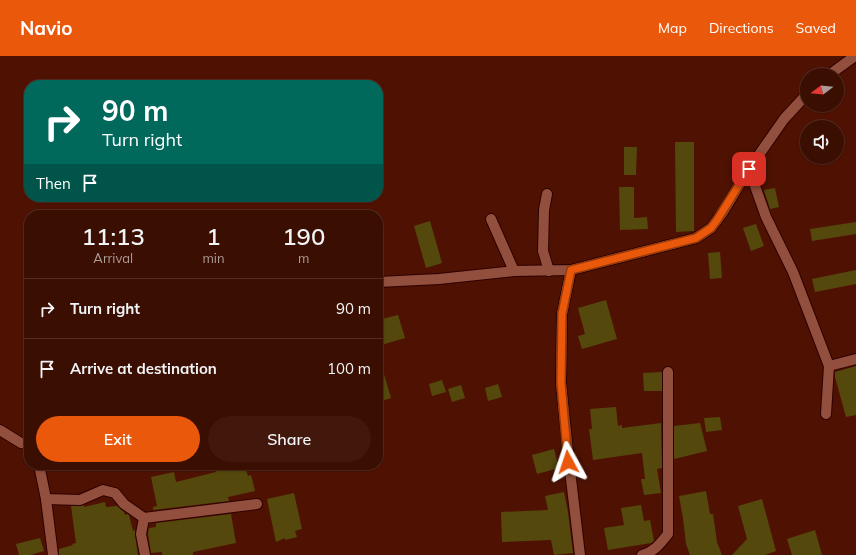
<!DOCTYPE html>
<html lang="en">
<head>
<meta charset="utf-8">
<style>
  :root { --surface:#3b0e02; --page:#42170c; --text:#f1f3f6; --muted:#ac9c99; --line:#542e24; --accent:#ea580c }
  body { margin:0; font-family:Mulish,sans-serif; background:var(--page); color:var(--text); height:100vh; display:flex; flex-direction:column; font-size:15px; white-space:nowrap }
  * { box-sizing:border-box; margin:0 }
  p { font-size:13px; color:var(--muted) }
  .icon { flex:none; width:22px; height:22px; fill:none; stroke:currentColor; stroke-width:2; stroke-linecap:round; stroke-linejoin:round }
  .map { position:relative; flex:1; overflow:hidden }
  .side { position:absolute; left:24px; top:154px; width:359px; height:260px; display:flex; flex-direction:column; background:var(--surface); border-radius:16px; box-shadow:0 1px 3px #0004,0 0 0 1px var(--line) }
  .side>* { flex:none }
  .top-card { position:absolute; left:24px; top:24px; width:359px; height:122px; border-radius:16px; box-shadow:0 1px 3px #0004,0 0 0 1px var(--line); background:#00695c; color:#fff; overflow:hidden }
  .needle { width:26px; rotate:254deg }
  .buttons { position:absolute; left:800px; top:12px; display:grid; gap:8px }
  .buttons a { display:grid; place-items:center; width:44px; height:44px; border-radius:50%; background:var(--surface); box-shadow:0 1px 3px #0004,0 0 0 1px var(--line); font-size:20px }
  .pin { position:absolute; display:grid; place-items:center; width:34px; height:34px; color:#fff; margin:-17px; border-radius:8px; box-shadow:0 2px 6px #0006 }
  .me { position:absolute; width:44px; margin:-22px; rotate:355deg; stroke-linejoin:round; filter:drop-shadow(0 0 3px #0008) }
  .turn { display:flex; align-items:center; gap:14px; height:84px; padding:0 12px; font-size:18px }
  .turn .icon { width:52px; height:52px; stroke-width:2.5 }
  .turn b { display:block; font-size:28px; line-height:34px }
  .then { display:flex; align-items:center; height:38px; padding:0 12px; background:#0003; gap:8px; font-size:15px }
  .eta { display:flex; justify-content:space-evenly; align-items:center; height:68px; text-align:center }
  .eta b { font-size:24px; font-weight:600; line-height:28px }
  .button { display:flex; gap:8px; margin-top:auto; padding:8px 12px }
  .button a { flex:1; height:46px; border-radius:24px; background:var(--accent); color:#fff; font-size:16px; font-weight:600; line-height:46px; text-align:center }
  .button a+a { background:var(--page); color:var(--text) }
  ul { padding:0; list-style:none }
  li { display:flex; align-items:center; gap:12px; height:60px; padding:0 12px; border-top:1px solid var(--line) }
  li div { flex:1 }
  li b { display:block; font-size:15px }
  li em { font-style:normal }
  header { display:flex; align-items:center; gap:24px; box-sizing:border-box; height:56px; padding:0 20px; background:var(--accent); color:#fff }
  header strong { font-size:19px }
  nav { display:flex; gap:22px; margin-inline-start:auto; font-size:14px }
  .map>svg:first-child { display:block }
  .building { fill:#55480d }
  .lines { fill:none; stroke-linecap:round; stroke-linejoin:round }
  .minor-casing { stroke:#2d0100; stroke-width:12 }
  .minor { stroke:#924f3d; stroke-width:10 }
  .route-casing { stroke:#983908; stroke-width:10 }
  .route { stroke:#ea580c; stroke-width:7 }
</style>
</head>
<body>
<header>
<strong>Navio</strong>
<nav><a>Map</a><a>Directions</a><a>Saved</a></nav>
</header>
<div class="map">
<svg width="856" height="499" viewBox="0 0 856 499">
  <rect width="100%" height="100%" fill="#4f1202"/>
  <g class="building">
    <polygon points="675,86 694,86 694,175 676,176"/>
    <polygon points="624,91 637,91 636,119 624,119"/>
    <polygon points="619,131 634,131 634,162 647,161 648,173 620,174"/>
    <polygon points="775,132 779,151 770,153 764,134"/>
    <polygon points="430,165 442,207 426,212 414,170"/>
    <polygon points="856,166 856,178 812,185 810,173"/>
    <polygon points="756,168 764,190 751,195 743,172"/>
    <polygon points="720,196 722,222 710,223 708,197"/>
    <polygon points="856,214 856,228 815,236 812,223"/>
    <polygon points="606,244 617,283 582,293 578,280 585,278 578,252"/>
    <polygon points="398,259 405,282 378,290 378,264"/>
    <polygon points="381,308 391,342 378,346 378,309"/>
    <polygon points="856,310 856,359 846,361 835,321 835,316"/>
    <polygon points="662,316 662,335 644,335 643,317"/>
    <polygon points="442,324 446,336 432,340 429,328"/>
    <polygon points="498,328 502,341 488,345 485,332"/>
    <polygon points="461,329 465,342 452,346 448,333"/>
    <polygon points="616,351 618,370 622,369 622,372 661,367 662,412 657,413 661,437 644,439 641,423 645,423 642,397 593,404 589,373 592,373 590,353"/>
    <polygon points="720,361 722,374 706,376 704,362"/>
    <polygon points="700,367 707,395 674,403 674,370"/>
    <polygon points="554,393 559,412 537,418 532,399"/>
    <polygon points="214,409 244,409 248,420 251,419 255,435 228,441 229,445 153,454 153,451 157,450 151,421 174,416 176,426 216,416"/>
    <polygon points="706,435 710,458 713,458 717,486 722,499 690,499 686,488 683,462 679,440"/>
    <polygon points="564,436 568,456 573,497 554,499 551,484 502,486 501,456 548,454 545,440"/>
    <polygon points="294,437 302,473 295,475 297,481 285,484 285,482 276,486 267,443"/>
    <polygon points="762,443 776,495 765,499 732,499 747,483 738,450"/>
    <polygon points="105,446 106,451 117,450 124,456 125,459 127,458 129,459 133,475 135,474 135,479 138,499 59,499 59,493 73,489 72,488 76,487 71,450 84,449 84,451"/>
    <polygon points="641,449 644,465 650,464 654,485 651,487 608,494 604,472 624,469 621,452"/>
    <polygon points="231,458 236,487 193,496 193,499 162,499 162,496 151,497 148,478 149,472 156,471 156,467"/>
    <polygon points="815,474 822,499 792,499 787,483"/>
    <polygon points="40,482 44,495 30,499 19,499 16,488"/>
  </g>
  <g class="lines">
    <defs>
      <g id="minor">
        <polyline points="829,19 855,0"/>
        <polyline points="749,113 766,161 793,216 829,310 826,358"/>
        <polyline points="547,138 544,154 543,195 549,215"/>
        <polyline points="491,163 514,215"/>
        <polyline points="571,214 562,258 561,327 569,406 580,499"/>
        <polyline points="378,226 439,223 514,215 571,214 696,182 711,172 723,156 749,113 784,63 807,38"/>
        <polyline points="829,310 856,303"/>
        <polyline points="0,374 21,387 29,388"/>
        <polyline points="39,409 46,443 53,499"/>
        <polyline points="46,443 80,444 103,434 115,437 124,448 144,462"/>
        <polyline points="145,499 141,478 144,462 257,448"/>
        <path d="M642,499C654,496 660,488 668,478V316"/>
      </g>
    </defs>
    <use href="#minor" class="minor-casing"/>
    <use href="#minor" class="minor"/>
  </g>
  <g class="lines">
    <defs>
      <polyline id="route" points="568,406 561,327 562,258 571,214 696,182 711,172 717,164 749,113"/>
    </defs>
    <use href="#route" class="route-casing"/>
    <use href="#route" class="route"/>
  </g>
</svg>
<div class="buttons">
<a><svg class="needle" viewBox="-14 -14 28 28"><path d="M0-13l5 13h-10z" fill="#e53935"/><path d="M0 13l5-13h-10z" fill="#ac9c99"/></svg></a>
<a><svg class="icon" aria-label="sound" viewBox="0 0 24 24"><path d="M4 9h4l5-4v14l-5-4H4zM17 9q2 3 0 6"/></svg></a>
</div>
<div class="pin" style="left:749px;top:113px;background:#d93025"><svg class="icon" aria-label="arrive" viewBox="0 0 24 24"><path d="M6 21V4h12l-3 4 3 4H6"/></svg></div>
<svg class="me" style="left:568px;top:406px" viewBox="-20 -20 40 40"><path d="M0-17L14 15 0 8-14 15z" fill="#ea580c" stroke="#fff" stroke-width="4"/></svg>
<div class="top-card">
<div class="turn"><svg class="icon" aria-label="right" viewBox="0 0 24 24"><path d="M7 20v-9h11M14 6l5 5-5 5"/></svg><div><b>90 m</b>Turn right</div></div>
<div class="then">Then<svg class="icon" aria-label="arrive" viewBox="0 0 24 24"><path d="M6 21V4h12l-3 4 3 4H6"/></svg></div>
</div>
<section class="side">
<div class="eta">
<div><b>11:13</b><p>Arrival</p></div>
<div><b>1</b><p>min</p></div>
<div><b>190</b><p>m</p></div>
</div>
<ul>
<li><svg class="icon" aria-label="right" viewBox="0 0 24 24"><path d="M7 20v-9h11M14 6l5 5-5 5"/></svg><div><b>Turn right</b></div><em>90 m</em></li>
<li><svg class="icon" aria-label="arrive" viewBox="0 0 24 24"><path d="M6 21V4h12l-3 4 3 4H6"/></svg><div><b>Arrive at destination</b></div><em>100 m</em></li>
</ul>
<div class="button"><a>Exit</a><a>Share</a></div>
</section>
</div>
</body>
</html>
